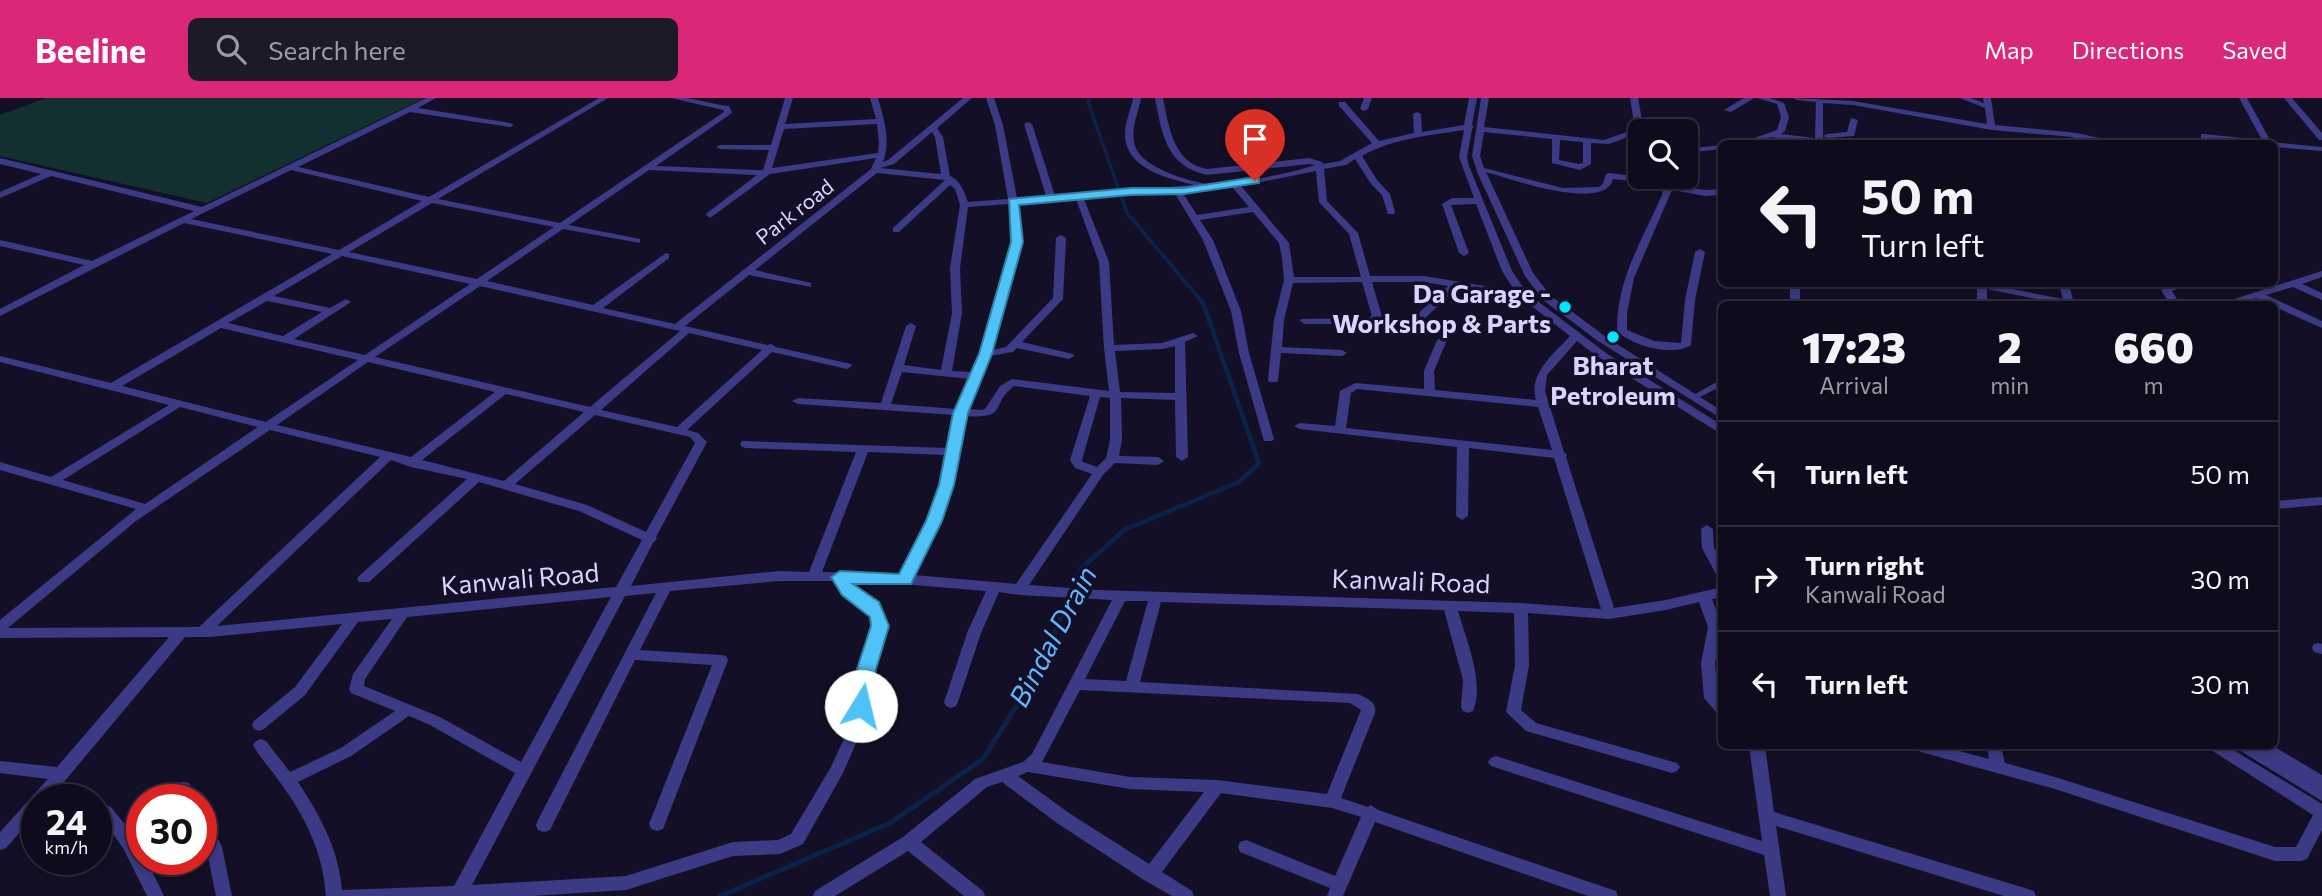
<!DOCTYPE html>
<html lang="en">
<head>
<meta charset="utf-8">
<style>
  :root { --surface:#0e0b1c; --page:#1c1929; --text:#f1f3f6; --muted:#9b9ba3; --line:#2e2b3b; --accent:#db2777 }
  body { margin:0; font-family:Commissioner,sans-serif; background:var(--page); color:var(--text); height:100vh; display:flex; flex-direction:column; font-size:26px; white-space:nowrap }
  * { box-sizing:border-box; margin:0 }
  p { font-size:23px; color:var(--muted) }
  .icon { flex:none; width:38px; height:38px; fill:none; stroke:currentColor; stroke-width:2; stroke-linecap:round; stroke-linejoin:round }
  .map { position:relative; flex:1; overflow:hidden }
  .sheet { position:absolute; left:1718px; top:203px; width:560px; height:448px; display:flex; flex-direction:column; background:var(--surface); border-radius:10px; box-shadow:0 4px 10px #0003,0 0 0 2px var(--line) }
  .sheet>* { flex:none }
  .guide { position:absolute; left:1718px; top:42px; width:560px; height:147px; border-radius:10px; box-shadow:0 4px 10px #0003,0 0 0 2px var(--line); background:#0e0b1c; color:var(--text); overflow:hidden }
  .controls { position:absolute; left:1628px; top:21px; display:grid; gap:14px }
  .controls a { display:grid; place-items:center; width:70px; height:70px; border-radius:10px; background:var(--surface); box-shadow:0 4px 10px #0003,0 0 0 2px var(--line); font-size:35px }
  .speed { position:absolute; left:21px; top:686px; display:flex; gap:14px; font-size:35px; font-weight:700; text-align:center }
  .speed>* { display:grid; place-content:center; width:91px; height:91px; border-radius:50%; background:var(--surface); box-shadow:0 4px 10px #0003,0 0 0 2px var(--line); line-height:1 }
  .speed small { font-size:18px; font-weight:400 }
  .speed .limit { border:10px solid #d22; background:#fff; color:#111 }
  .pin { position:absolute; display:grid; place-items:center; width:60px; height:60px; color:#fff; margin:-72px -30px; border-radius:50% 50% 50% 0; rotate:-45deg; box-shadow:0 0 7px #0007 }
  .pin .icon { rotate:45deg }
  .me { position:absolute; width:77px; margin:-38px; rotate:9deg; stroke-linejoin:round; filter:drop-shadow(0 0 5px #0008) }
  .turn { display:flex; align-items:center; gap:24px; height:147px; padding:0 28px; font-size:32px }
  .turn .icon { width:91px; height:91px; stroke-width:2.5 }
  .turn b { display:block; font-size:49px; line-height:60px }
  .eta { display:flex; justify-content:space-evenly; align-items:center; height:119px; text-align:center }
  .eta b { font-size:42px; font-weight:800; line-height:49px }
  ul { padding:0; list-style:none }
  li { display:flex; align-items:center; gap:21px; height:105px; padding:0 28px; border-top:2px solid var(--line) }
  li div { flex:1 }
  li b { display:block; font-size:26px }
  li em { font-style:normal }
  header { display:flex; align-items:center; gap:42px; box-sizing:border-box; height:98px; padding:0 35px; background:var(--accent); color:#fff }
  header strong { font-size:33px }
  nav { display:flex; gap:38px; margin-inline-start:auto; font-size:24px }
  .search { width:490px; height:63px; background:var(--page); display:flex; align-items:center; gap:18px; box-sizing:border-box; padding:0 24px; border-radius:10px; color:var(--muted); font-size:26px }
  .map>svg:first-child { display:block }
  .green { fill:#12302f }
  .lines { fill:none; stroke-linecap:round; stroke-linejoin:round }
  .stream-far2 { stroke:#0c2248; stroke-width:3.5 }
  .stream-far1 { stroke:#0c2248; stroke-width:4.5 }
  .stream { stroke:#0c2248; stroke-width:5 }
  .minor { fill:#3d3a85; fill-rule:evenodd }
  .route { fill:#4fc3f7; stroke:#337fa1; stroke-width:2 }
  .poi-dot { fill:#00e5ff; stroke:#130f26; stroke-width:2.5 }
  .labels { text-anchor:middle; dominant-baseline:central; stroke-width:7; stroke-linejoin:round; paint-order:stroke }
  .far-street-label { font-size:21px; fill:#d9d4ff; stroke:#130f26 }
  .poi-label { font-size:26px; font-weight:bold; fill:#d9d4ff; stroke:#130f26; text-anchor:end }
  .street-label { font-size:26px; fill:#d9d4ff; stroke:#130f26 }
  .water-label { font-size:28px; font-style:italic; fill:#62b6ff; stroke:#130f26 }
</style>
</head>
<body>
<header>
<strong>Beeline</strong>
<div class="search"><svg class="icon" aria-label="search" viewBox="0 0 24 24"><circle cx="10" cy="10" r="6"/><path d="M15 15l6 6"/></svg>Search here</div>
<nav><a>Map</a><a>Directions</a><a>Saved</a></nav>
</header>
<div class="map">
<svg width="2322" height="798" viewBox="0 0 2322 798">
  <rect width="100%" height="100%" fill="#130f26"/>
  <polygon class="green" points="46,0 424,0 207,105 0,58 0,17"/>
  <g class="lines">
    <polyline class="stream-far2" points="1090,0 1088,4 1127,115 1199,200"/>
    <polyline class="stream-far1" points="1093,460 1124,432 1239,384 1259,365 1203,205 1198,199"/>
    <polyline class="stream" points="720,798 890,725 983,661 1039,572 1081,471 1095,458"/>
    <g class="minor">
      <path d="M426,0H436L418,10L510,25L514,27L510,29L410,14L298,69L429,99L599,0H608L438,101L560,125L724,14L723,12L671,0H687L726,8H729L732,15L656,68L758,72H763L769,52L720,51L716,49L720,47H771L785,0H793L785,26L876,21L870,0H878C884,21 891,43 883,64L888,62L963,0H972L937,30L943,39L950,78C960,82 964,93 968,104L1008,101L995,27L986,0H994L1003,27L1017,100L1046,98L1024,26L1028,24L1032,26L1055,98L1194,87C1168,80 1128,72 1125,39C1124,26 1131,12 1133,0H1141C1138,16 1130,32 1135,48C1141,69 1189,84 1209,86C1229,88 1296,74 1315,67L1309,66L1207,77C1166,68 1162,36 1155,0H1163C1169,29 1173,65 1207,71L1309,60L1322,64L1323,66L1340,63L1372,45L1339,8V4H1345L1379,43L1414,35L1413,16L1417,14L1421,16L1422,34L1464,27L1469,0H1477L1472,27L1474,29L1472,31L1467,59L1469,68L1512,173L1527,195L1606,255L1722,327V335L1718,334L1598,259L1577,243L1547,277L1545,293L1564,354L1567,357L1566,359L1614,510L1666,502L1722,489V499L1712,501L1722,529L1715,565L1718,598L1722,602V617L1717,615L1704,600L1701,565L1708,529L1699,504L1666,512L1609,521L1528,515L1529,567L1521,612L1536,625L1677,665L1680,669L1677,673L1672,675L1526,633L1506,614L1515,567L1514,515L1458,513C1466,541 1485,585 1473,613L1468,615L1463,613L1461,609L1463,582L1444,512L1161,504L1140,584L1358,596C1367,601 1377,603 1375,615L1341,700L1368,709L1371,707L1378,712L1610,791L1616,793L1618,798H1588L1375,724L1343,798H1327L1330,790L1240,754L1238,749L1240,744L1246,742L1335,778L1361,719L1332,710L1221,695L1162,774L1192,793L1194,798H1172L1144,782L1057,725L1002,684L987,689L921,744L983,793L985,798H964L908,753L835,798H813L815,793L903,739L975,681L1023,664L1032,656L1112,502L1019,497L999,494L981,535L958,604L956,608L951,610L946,608L944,604L967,535L986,493L878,484L849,483L853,490L878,506L887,528L873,571L860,636L843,675L803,746L780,756L733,758L626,792L532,798H326C323,754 305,718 279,683C271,671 260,660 253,647L256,643L261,641L266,643L290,674L341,650L395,613L351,595L349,591L353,576L392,521L358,524L305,597L264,631L259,633L254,631L252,627L254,623L295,589L342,526L209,539H185L49,702H37V715L6,750L0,752V734L48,681L0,675V663L57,669L169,539L0,540V522L136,411L0,372V364L51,379L169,307L0,264V258L111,285L332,156L184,125L0,218V211L84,167L0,148V142L92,163L194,113L51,78L0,100V94L41,76L0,66V60L202,109ZM877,26L879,45L878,55L772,70L784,31ZM1464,32L1459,59L1474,100H1452L1442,106L1459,155L1464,158L1469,155L1451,107L1476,106L1502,173L1515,193L1424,178H1370L1358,135L1327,103L1324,71L1346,67L1355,61L1371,86L1382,97L1388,116H1394L1395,114L1390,96L1377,82L1362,58C1393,40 1428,38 1464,32ZM932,34L935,39L941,76L880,70L894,66ZM876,60L871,71L675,226L603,210L669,160V156L666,155L593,207L487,183L563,131L640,145V141L569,127L649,72L757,77L707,115L706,117L710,120L770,76ZM291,72L422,103L339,152L191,121ZM1316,73L1319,104L1349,136L1361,179H1294L1289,145L1241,88ZM877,75L945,82L893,130V134H899L950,87L955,91L960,107L950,170L952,215L941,272L904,267L916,228L911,225L906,228L881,305L798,300L792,303L798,306L954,317L947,350L742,343L740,346L742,349L746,350L856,354L809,474L779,473L631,488L653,445L657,441L656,439L707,344L698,335L687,332L772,254L847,271L852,268L851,266L776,249L771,246L767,247L685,228L749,177L811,189V185L755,172ZM1233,90L1249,109L1197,117L1182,94ZM1174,94L1203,142L1231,213L1239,255L1264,343H1272L1274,341L1249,255L1241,213L1213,142L1200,122L1253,114L1279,145L1282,160L1284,182L1274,222L1268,282L1269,284H1277L1278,282L1281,255L1342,258L1347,255L1342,252L1282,249L1284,222L1293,185L1362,184L1372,218L1366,220L1301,221L1300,223L1305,226H1367L1382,219L1372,184H1424L1448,188L1412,221V225H1420L1458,189L1520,199L1570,238C1554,256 1528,275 1536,302L1435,292L1434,273L1447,242L1442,239L1437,242L1424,273V291L1355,285L1340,293L1335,328L1300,325L1294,328L1300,331L1457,349L1456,418L1462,422L1468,418L1469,350L1554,360L1601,511L1521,505L1097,492L1029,487L1103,377L1115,365L1158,367L1164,363L1158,359L1119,358L1122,342L1121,300L1175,302L1176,359L1182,363L1188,359L1185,244L1198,238L1193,235L1162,245L1114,247L1109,164L1084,101ZM1076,101L1099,164L1104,250L1109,293L1012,281L1000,288L985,311L982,312L967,311L983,278L990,258L1013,254L1017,250L1069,261L1074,258L1073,256L1022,244L1063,201L1066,140L1061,137L1056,140L1053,200L1006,249L992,252L1022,144L1018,106ZM432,105L554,129L477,181L349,154ZM1009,106L1012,144L981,256L972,274L952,273L962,215L960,170L968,109ZM342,158L470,186L365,257L294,241L351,204L346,201L330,210L274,198ZM480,188L680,233L590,309L375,259ZM267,203L322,214L283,238L228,225ZM221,230L358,262L266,324L122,288ZM689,235L762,252L677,329L601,312ZM1175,248V295L1120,294L1115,253L1163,251ZM368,264L495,294L411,359L277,327ZM902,274L970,281L956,311L891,306ZM1014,288L1090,298L1070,362L1075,370L1092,376L1016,486L914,477L940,423L952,387L965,318C1010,321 989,307 1014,288ZM1357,291L1538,309L1552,352L1346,330L1351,295ZM506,296L584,314L504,383L422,362ZM1100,299L1110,300V342L1106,360L1097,369L1083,364L1082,362ZM180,309L258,329L145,406L63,382ZM595,317L690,339L695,345L646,434L587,407L515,386ZM270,332L380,359L199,529L8,530L136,423ZM868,354L946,357C937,403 922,435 901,476L822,474ZM391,362L411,369L467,381L359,478L357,481L359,484H369L479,384L579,413L642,442L616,489L217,528ZM779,483H836L843,496L867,512L873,528L859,571L846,636L831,669L791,736L778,742L733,744L626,778L472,787L625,498L656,495L538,722L536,727L538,732L544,734L550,732L635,562L712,567L649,726L651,731L657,733L663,731L728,562L726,558L721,557L640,552L670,493ZM611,499L521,664L440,619L364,588L365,581L407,519ZM1125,503H1148L1126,583L1085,581ZM1080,592L1350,605L1361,612L1327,696L1217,682L1130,679L1042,664ZM409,618L430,627L515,675L454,788L342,792C339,752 320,717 298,684L351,658ZM1028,674L1130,691L1204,694L1149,766L1069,715L1018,678Z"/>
      <polygon points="1364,0 1372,0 1368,11 1364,13 1360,11"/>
      <path d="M1481,0H1489L1484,29L1604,42L1635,31L1630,0H1638L1644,33L1609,46L1591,45V66L1580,72L1552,65V41L1484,34L1480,58L1484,70L1563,90L1599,89L1603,86L1606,76L1609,75L1660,81V79H1668L1672,87L1705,92L1722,91V97L1705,98L1672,92L1634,180L1627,215V232L1654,243L1681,245L1685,202L1695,154L1700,151L1705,154L1695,202L1691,247C1673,259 1632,248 1617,233C1616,183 1642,142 1662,97L1663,86L1613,81C1605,115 1508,80 1486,74L1533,175L1551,198L1606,239L1695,296L1722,281V288L1700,299L1722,313V321L1598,243L1543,202L1525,178L1478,76L1472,58ZM1560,42L1583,44V65L1579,66L1559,62Z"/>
      <polygon points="1744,0 1754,0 1731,14 1724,12"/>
      <polygon points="1757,0 1770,0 1784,5 1789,19 1785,33 1781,36 1815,40 1816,4 1797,2 1793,0 1853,3 1987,26 1985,10 1960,0 1971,0 1984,5 1983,0 1991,0 1995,27 2077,35 2125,46 2107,46 2081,40 2080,46 2072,46 2073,39 1992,32 1853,7 1823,5 1823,38 1827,36 1847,34 1851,20 1858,22 1854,38 1827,40 1823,38 1823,41 1843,46 1818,46 1771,39 1751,46 1737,46 1777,32 1781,19 1777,6"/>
      <polygon points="2239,0 2247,0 2271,44 2322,49 2322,53 2275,49 2275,46 2250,46 2201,40 2201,36 2204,36 2262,42"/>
      <polygon points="2284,0 2292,0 2322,35 2322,42 2319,42"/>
      <polygon points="1722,47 1722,51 1685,55 1685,51"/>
      <polygon points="2322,173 2322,179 2302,186 2322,195 2322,202 2293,189 2266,197 2322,223 2322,230 2275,209 2275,206 2269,206 2256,200 2238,206 2224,206 2225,204"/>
      <polygon points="1795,186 1800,189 1800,206 1790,206 1790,189"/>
      <polygon points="1970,186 1987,186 2063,201 2059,186 2069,186 2074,206 2061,206 1987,191 1987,206 1977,206 1977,189"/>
      <polygon points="2176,186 2189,186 2172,193 2180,206 2170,206 2161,192"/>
      <polygon points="2322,399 2322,407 2275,411 2275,403"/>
      <polygon points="1707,427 1713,431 1714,450 1722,463 1722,480 1717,478 1702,450 1701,431"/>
      <polygon points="2319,545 2322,546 2322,556 2314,554 2312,550 2314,546"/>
      <polygon points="1749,648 1765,648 1774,714 2028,791 2034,793 2036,798 2004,798 1776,728 1786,798 1770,798 1764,757 1491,668 1488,664 1491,660 1496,658 1762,743"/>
      <polygon points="1913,648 1941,648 1989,661 1987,648 2001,648 2005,665 2055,679 2275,749 2296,749 2313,717 2211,652 2208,648 2227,648 2322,706 2322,732 2307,761 2301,763 2275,763 2055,691 1921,654 1916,652"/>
      <polygon points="2236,648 2273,648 2322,677 2322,703 2239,652"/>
      <polygon points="183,684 189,685 197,702 181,702 175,690 177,685"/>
      <path d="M105,707L111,709C122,724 142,742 142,761H146L164,798H147L123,750L97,714L99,709Z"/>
      <polygon points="201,717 207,719 222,749 232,798 216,798 206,749 201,740"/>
    </g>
  </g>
  <polygon class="route" points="1255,79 1259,80 1259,85 1184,96 1131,97 1019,107 1023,144 992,256 968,315 954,387 942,423 911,486 853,486 879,504 889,528 876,571 870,608 861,615 854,613 851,608 857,571 871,528 870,519 842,497 831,479 840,473 899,476 926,423 939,387 953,315 979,256 1011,144 1009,101 1131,90 1184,90"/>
  <g class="poi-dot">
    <circle cx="1565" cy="209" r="7"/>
    <circle cx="1613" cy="239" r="7"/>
  </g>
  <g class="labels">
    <g class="far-street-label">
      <text transform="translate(794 113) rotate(-38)">Park road</text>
    </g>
    <g class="poi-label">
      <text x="1551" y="194">Da Garage -<tspan x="1551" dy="30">Workshop &amp; Parts</tspan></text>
      <text x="1613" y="266" text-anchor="middle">Bharat<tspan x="1613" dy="30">Petroleum</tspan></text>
    </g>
    <g class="street-label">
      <text transform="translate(520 480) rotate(-5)">Kanwali Road</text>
      <text transform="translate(1411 482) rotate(2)">Kanwali Road</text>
    </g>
    <g class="water-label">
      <text transform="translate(1052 538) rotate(-62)">Bindal Drain</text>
    </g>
  </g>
</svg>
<div class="controls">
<a><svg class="icon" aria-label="search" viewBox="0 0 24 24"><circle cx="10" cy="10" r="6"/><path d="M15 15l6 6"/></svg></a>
</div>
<div class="speed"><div>24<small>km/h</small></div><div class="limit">30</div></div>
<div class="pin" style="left:1255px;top:83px;background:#d93025"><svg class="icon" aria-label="arrive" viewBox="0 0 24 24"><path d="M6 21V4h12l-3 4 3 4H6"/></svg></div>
<svg class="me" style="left:861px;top:608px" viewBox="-20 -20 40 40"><circle r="19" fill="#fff"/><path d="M0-13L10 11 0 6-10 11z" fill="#4fc3f7"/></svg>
<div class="guide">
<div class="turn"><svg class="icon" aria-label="left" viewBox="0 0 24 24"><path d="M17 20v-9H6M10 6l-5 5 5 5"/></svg><div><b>50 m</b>Turn left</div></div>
</div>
<section class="sheet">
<div class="eta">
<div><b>17:23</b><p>Arrival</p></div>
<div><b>2</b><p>min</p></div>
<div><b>660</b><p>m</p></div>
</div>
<ul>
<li><svg class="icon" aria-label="left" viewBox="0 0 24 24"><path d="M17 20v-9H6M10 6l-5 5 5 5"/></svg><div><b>Turn left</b></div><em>50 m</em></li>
<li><svg class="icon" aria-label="right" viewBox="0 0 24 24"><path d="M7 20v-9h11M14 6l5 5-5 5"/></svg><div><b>Turn right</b><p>Kanwali Road</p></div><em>30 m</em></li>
<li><svg class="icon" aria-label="left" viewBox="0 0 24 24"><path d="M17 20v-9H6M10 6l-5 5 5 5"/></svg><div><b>Turn left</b></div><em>30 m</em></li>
</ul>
</section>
</div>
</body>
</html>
